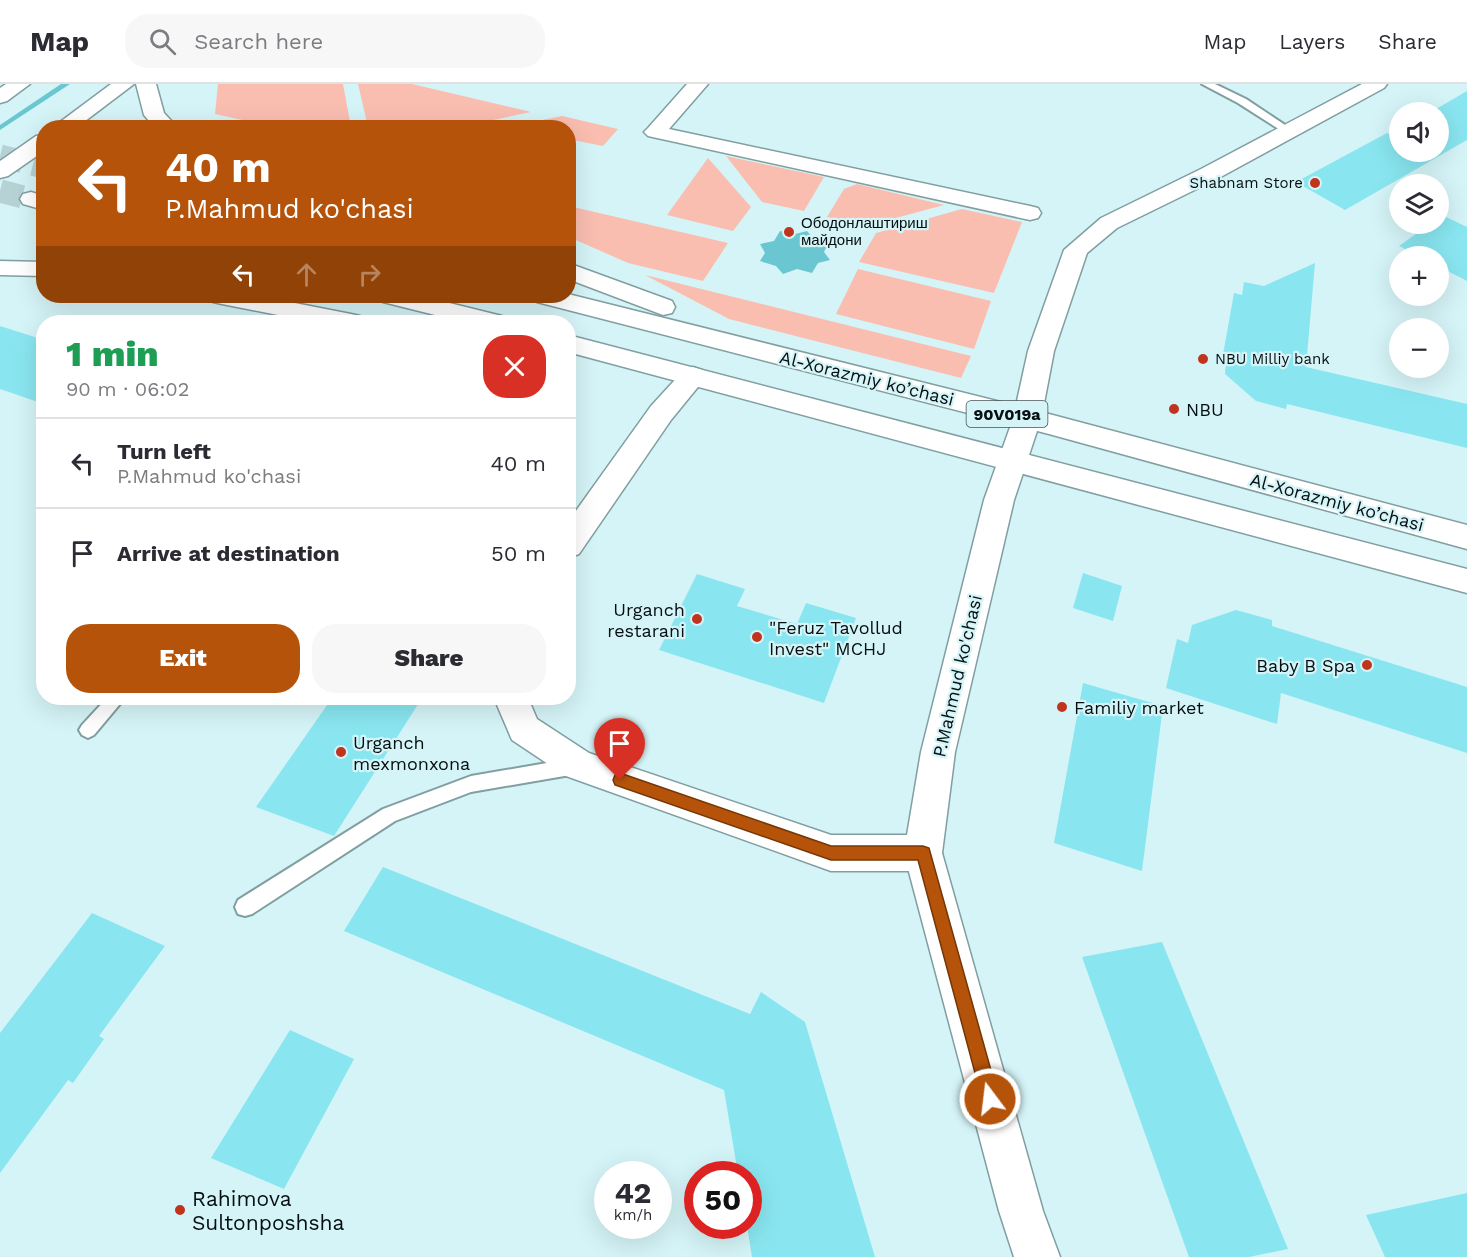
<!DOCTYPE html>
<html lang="en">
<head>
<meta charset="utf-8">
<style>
  :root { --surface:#fff; --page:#f7f7f7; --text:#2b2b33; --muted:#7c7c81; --line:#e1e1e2; --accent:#b45309 }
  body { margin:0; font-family:"Work Sans",sans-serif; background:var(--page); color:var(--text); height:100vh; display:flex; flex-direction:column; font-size:22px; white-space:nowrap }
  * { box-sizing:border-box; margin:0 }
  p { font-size:20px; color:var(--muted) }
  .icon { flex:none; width:33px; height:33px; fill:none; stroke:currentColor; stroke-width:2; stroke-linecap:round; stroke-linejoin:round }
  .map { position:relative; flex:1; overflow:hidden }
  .drawer { position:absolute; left:36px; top:231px; width:540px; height:390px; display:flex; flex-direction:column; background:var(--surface); border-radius:24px; box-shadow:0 6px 24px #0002 }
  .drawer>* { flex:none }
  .guide { position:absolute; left:36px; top:36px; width:540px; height:183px; border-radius:24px; box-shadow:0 6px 24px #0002; background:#b45309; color:#fff; overflow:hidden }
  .controls { position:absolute; left:1389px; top:18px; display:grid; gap:12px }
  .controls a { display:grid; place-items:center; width:60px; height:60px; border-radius:50%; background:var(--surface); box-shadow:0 6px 24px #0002; font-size:30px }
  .speed { position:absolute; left:594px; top:1077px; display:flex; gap:12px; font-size:30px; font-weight:700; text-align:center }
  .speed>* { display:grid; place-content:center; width:78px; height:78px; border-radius:50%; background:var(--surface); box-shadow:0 6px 24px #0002; line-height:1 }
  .speed small { font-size:15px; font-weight:400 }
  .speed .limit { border:9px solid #d22; background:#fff; color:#111 }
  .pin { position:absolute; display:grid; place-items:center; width:51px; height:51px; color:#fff; margin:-62px -26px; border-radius:50% 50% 50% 0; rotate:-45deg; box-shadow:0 0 6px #0007 }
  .pin .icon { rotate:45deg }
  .me { position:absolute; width:66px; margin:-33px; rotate:345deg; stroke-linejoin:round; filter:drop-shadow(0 0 4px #0008) }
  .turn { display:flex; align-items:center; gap:21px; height:126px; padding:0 30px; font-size:27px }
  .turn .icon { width:78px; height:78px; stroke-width:2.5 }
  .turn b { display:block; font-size:42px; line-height:51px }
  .lanes { display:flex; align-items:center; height:57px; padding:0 30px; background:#0003; justify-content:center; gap:30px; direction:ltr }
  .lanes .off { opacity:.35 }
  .round { display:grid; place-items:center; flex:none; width:63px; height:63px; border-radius:24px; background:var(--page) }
  .summary { display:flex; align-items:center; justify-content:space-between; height:102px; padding:0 30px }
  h1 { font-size:36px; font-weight:800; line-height:45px; color:#1e9e55 }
  .button { display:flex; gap:12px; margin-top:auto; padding:12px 30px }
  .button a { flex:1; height:69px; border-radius:24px; background:var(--accent); color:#fff; font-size:24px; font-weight:800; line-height:69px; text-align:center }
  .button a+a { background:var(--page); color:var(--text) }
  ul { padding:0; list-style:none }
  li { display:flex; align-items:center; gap:18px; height:90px; padding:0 30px; border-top:2px solid var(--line) }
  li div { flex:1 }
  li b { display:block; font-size:22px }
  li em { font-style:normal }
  header { display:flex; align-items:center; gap:36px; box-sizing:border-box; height:84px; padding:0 30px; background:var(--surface); border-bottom:2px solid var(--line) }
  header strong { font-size:28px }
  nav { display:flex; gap:33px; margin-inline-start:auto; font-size:21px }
  .search { width:420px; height:54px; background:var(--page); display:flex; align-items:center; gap:15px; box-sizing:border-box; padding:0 21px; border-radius:24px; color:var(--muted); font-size:22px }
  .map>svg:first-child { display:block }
  .green { fill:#fabeb1 }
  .water { fill:#6ac7d1 }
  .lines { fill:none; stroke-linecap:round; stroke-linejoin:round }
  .stream { fill:#6ac7d1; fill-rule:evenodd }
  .building { fill:#89e6f0 }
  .primary-tunnel { stroke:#b6d2d4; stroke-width:23; stroke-dasharray:23 11; stroke-linecap:butt }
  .lane-casing { stroke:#819ea1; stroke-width:4 }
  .street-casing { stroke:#819ea1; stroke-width:3 }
  .secondary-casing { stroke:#819ea1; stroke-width:3 }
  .primary-casing { stroke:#819ea1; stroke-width:3 }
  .lane { fill:#fff; fill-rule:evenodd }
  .street { fill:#fff; fill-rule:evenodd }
  .secondary { fill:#fff; fill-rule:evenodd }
  .primary { fill:#fff; fill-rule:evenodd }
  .route { fill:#b45309; stroke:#753606; stroke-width:1.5 }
  .poi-dot { fill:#c0341e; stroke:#d5f4f7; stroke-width:2 }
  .labels { text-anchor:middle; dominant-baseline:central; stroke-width:4.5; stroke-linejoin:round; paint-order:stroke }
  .far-poi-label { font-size:15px; fill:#050e10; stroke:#d5f4f7; text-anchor:start }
  .shield { fill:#d5f4f7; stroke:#435355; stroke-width:1.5 }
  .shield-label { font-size:16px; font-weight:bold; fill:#050e10 }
  .street-label { font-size:18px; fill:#050e10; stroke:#d5f4f7 }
  .poi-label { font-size:18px; fill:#050e10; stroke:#d5f4f7; text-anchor:start }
  .near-poi-label { font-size:21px; fill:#050e10; stroke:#d5f4f7; text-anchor:start }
</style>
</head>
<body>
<header>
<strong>Map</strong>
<div class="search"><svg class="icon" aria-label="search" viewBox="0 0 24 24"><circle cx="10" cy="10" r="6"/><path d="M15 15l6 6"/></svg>Search here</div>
<nav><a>Map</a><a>Layers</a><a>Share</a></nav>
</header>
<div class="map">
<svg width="1467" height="1173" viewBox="0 0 1467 1173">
  <rect width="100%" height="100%" fill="#d5f4f7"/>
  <g class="green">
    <polygon points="218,0 343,0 351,43 275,43 215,30"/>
    <polygon points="358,0 412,0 531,28 460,43 368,43"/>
    <polygon points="562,32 618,45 603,62 573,56 569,60 568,44 508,43"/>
    <polygon points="726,72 824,93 804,127 762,118"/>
    <polygon points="708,74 751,123 733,147 667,131"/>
    <polygon points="857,100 944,121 870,141 827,133 844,105"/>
    <polygon points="569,122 728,159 703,197 628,179 569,153"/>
    <polygon points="962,125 1022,138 994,209 859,178 876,149"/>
    <polygon points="858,185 991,217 974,265 836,230"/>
    <polygon points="645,191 971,272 961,294 729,235"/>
  </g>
  <polygon class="water" points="780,147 795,150 807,147 814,155 829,158 824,168 830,176 818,179 812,189 797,185 783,190 776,182 760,177 765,169 760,160 774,157"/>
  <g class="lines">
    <polygon class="stream" points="61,0 70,0 0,46 0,41"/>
  </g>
  <g class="building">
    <polygon points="1467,7 1467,56 1345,126 1296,98 1387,49 1393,52 1400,48 1400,68 1438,68 1438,28 1431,28"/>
    <polygon points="1442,131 1467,143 1467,197 1438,182 1438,172 1419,172 1399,162 1430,140 1438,140 1438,133"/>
    <polygon points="1315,179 1306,283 1467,320 1467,364 1287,320 1286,325 1256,317 1225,290 1226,277 1222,276 1234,209 1242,211 1244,198 1264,202"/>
    <polygon points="0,242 44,256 44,320 0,305"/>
    <polygon points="1083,489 1122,502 1113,537 1073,524"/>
    <polygon points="697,490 745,505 737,522 797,540 806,519 856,534 824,619 659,566"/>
    <polygon points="1236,526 1272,536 1272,542 1467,603 1467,669 1281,609 1277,640 1166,604 1177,555 1188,559 1192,541"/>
    <polygon points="1083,599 1163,622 1142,787 1054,759"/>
    <polygon points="332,614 422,614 334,752 256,723"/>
    <polygon points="383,783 750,930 761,908 805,938 875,1173 752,1173 747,1142 748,1090 738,1090 724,1006 344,847"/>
    <polygon points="92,829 165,862 99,952 104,955 73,999 68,996 0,1089 0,949"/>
    <polygon points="1162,858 1288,1165 1249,1173 1189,1173 1082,873"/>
    <polygon points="290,946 354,975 284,1105 211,1074"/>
    <polygon points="1467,1109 1467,1173 1385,1173 1366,1131"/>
  </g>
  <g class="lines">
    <g class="primary-tunnel">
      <polyline points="0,72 44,83"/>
      <polyline points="0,107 31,115"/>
    </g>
    <defs>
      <g id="lane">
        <polygon points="1202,0 1215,0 1246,15 1294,47 1285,49 1238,19"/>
        <polygon points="107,614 125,614 94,651 88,654 82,651 79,646 82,641"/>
        <polygon points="576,674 582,676 585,682 582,688 576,690 471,708 395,737 252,830 245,832 238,830 235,823 238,816 383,725 471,692"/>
      </g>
      <g id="street">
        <polygon points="687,0 708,0 669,45 1030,122 1038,124 1041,129 1038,134 1030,136 648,52 644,48 648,44"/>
        <polygon points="693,283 702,286 706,292 702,298 671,336 579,470 568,474 568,438 651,322 684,286"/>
        <polygon points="494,614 528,614 537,635 589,669 831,751 923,751 936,757 942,769 936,781 923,787 831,787 566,692 512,656"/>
      </g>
      <g id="secondary">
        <polygon points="6,0 30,0 7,17 0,19 0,4"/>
        <polygon points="111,0 134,0 76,44 52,44"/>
        <polygon points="1362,0 1387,0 1384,4 1217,95 1117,144 1087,169 1054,267 1041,335 1014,416 955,668 942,769 1043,1127 1060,1173 1014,1173 999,1127 904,769 921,668 984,416 1013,335 1028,267 1064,166 1101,134 1201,85"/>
        <polygon points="44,51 44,67 8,92 0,94 0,77 36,52"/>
      </g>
      <g id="primary">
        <polygon points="136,0 156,0 164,29 178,44 155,44 144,31"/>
        <polygon points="31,108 44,112 44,126 23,120 20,115 23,110"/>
        <polygon points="0,177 44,178 44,192 0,191"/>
        <polygon points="568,179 672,217 675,223 672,229 663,231 568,195"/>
        <polygon points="568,210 1049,330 1467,441 1467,465 1049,350 537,218 534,212"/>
        <polygon points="210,212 259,212 351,230 360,232 364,238 313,238 222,220 213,218"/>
        <polygon points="380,212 421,212 502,232 506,238 463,238 383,218"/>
        <polygon points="568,251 1467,485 1467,509 568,268"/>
      </g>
    </defs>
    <use href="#lane" class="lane-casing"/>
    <use href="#street" class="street-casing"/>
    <use href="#secondary" class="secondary-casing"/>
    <use href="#primary" class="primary-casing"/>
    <use href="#lane" class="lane"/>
    <use href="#street" class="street"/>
    <use href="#secondary" class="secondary"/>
    <use href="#primary" class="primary"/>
  </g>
  <polygon class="route" points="620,689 831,762 923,762 929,764 999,1015 997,1021 990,1024 984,1021 982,1015 918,776 831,776 615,701 613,696 615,691"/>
  <g class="poi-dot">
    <circle cx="1315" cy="99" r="6"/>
    <circle cx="789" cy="148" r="6"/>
    <circle cx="1203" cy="275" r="6"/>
    <circle cx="1174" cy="325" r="6"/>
    <circle cx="697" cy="535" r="6"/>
    <circle cx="757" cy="553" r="6"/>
    <circle cx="1367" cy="581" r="6"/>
    <circle cx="1062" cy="623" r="6"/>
    <circle cx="341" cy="668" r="6"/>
    <circle cx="180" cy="1126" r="6"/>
  </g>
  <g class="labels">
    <g class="far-poi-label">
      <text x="1303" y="99" text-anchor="end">Shabnam Store</text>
      <text x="801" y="139">Ободонлаштириш<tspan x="801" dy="17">майдони</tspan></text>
      <text x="1215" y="275">NBU Milliy bank</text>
    </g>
    <rect class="shield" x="966.5" y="317" width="81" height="26" rx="4.5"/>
    <g class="shield-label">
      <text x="1007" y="330">90V019a</text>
    </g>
    <g class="street-label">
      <text transform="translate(867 294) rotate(14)">Al-Xorazmiy ko’chasi</text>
      <text transform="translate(1337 418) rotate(15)">Al-Xorazmiy ko’chasi</text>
      <text transform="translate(957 592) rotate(-77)">P.Mahmud ko'chasi</text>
    </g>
    <g class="poi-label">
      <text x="1186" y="325">NBU</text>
      <text x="685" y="525" text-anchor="end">Urganch<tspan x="685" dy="21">restarani</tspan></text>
      <text x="769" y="543">"Feruz Tavollud<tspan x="769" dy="21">Invest" MCHJ</tspan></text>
      <text x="1355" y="581" text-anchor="end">Baby B Spa</text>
      <text x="1074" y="623">Familiy market</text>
      <text x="353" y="658">Urganch<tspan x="353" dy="21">mexmonxona</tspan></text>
    </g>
    <g class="near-poi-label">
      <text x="192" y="1114">Rahimova<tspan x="192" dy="24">Sultonposhsha</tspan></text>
    </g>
  </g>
</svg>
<div class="controls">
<a><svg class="icon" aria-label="sound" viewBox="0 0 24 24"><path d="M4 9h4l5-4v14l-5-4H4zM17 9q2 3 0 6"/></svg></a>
<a><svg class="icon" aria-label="layers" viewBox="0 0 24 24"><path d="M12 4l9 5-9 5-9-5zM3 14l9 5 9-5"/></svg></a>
<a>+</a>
<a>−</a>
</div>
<div class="speed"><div>42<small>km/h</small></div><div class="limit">50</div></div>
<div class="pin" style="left:620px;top:696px;background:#d93025"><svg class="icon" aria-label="arrive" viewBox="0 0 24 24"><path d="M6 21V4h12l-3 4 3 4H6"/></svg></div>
<svg class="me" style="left:990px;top:1015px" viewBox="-20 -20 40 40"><circle r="17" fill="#b45309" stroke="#fff" stroke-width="3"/><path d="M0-11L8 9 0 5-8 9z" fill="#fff"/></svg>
<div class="guide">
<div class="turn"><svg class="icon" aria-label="left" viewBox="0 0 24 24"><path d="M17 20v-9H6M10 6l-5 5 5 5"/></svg><div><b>40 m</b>P.Mahmud ko'chasi</div></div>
<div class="lanes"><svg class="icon" aria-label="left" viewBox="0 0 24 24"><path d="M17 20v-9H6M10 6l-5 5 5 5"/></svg><svg class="icon off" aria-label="ahead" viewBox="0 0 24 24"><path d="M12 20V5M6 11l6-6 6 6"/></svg><svg class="icon off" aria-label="right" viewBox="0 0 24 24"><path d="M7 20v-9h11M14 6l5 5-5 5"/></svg></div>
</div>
<section class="drawer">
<div class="summary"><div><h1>1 min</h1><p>90 m · 06:02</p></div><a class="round" style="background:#d93025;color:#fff"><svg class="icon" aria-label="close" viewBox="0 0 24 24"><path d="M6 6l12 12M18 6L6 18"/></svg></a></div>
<ul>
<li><svg class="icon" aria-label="left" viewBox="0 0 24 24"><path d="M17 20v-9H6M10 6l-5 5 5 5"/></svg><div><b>Turn left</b><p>P.Mahmud ko'chasi</p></div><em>40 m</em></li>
<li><svg class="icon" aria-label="arrive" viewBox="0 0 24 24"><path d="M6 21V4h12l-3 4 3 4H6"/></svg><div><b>Arrive at destination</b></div><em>50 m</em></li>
</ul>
<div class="button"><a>Exit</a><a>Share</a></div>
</section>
</div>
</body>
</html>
